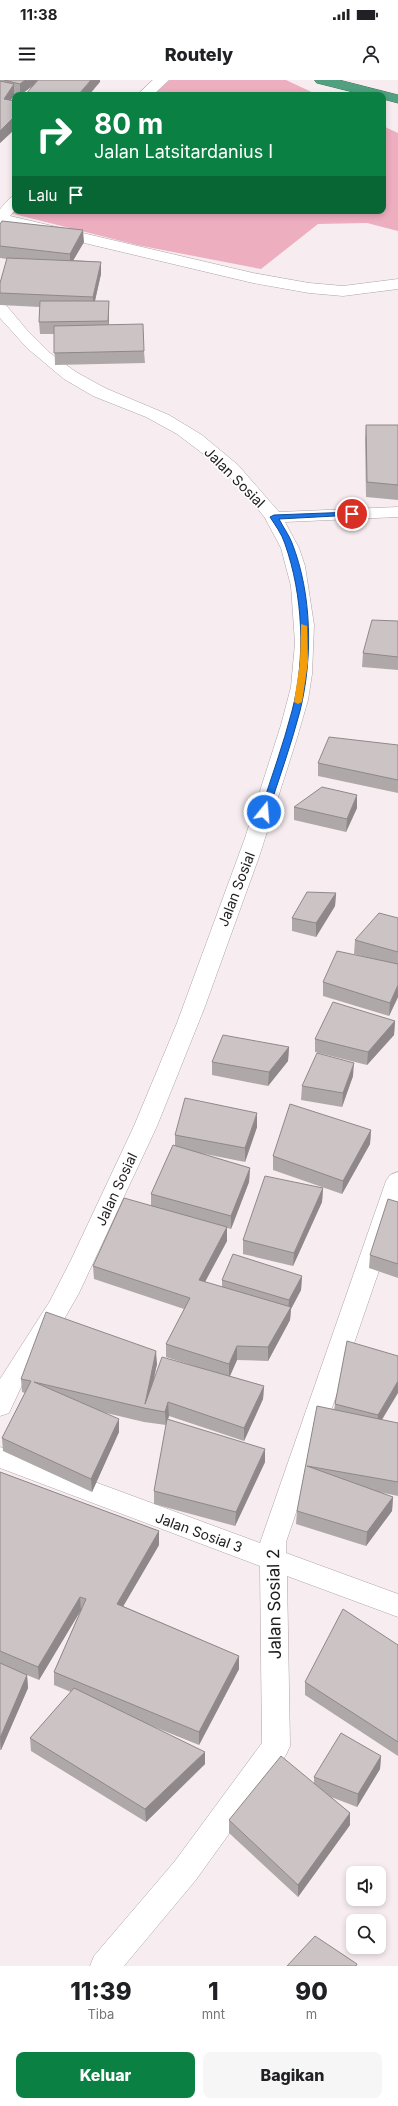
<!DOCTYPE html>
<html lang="id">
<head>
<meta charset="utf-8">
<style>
  :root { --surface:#fff; --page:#f6f6f6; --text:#202124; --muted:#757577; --accent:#0b8043 }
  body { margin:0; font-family:Inter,sans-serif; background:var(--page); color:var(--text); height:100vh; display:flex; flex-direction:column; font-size:15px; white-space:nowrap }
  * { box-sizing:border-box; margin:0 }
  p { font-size:13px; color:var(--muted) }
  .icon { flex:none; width:22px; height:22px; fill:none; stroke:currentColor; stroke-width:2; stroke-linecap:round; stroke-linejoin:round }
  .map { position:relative; height:1886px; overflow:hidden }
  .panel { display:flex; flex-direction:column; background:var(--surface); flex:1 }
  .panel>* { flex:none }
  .guide { position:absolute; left:12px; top:12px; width:374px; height:122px; border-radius:8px; box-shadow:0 2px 6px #0003; background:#0b8043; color:#fff; overflow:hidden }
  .tools { position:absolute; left:346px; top:1786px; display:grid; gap:8px }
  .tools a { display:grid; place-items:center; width:40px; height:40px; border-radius:8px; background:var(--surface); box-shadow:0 2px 6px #0003; font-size:20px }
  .pin { position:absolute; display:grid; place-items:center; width:34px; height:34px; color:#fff; margin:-17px; border:2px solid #fff; border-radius:50%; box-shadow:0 1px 4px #0007 }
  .me { position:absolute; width:44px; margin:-22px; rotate:17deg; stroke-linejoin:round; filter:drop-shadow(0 0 3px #0008) }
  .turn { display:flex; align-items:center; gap:14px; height:84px; padding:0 16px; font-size:18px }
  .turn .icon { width:52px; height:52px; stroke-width:2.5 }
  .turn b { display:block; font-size:28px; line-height:34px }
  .then { display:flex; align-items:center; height:38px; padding:0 16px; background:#0003; gap:8px; font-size:15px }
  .eta { display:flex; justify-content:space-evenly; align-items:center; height:68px; text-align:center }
  .eta b { font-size:24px; font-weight:800; line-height:28px }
  .button { display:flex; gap:8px; margin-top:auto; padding:8px 16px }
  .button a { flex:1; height:46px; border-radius:8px; background:var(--accent); color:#fff; font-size:16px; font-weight:800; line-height:46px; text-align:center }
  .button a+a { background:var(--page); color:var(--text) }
  .status { display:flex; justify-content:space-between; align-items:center; height:28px; padding:0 20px; background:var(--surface); direction:ltr }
  .status svg { height:11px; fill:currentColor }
  header { display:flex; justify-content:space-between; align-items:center; height:52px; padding:0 16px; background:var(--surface); font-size:18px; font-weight:800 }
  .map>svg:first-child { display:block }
  .green { fill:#edaebf }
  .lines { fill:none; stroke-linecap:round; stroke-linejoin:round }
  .street-casing { stroke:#ada3a6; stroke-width:1 }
  .highway-casing { stroke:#40725d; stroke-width:1 }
  .street { fill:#fff; fill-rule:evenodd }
  .highway { fill:#51a180; fill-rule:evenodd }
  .wall { fill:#afa8a9 }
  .shaded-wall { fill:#8f888a }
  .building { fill:#ccc3c5; stroke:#8f888a }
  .route { fill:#1a73e8; stroke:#114b97 }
  .slow { fill:#f59e0b }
  .labels { text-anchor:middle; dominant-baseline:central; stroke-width:3; stroke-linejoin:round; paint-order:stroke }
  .street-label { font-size:14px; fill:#1f1c1d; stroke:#fff }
  .near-street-label { font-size:17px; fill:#1f1c1d; stroke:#fff }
</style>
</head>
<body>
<div class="status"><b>11:38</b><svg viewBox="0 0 49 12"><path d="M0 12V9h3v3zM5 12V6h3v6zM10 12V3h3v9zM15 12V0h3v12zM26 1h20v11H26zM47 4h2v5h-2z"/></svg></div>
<header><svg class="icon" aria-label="menu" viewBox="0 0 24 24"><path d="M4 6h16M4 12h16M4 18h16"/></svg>Routely<svg class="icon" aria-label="person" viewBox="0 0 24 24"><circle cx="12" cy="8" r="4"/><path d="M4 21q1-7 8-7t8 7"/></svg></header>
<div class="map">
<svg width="398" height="1886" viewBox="0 0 398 1886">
  <rect width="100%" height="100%" fill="#f7edf0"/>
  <g class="green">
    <polygon points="169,0 286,0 318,15 150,15"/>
    <polygon points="383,46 398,53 398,151 367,143 318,144 261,189 137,165 10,133 15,128 15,131 383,131"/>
  </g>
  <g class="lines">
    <defs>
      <g id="street">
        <polygon points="153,0 169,0 153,15 137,15"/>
        <polygon points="15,116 15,130 10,136 253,193 309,203 343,206 398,199 398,209 343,216 309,213 253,203 0,143 0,129 10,118"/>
        <polygon points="0,223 6,225 27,250 50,273 76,292 105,308 169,335 202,355 238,385 279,432 398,427 398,437 285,442 299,468 305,486 314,545 312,594 308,620 297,658 259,777 204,929 157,1046 79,1213 59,1248 23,1303 9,1333 0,1336 0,1299 50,1221 71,1180 134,1046 177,943 245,758 281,645 291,607 295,563 291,506 281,468 265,438 247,415 214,382 177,354 146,337 93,316 64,299 27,268 0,238"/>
        <polygon points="398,1092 398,1135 286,1462 286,1473 398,1514 398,1537 287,1496 290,1666 286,1675 195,1801 124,1886 90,1886 94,1876 175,1781 262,1663 260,1486 0,1388 0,1367 260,1463 386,1101 390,1095"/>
      </g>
      <polygon id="highway" points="315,0 339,0 398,15 398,23 383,19 383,15 365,15 317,3"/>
    </defs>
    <use href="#street" class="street-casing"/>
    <use href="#highway" class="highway-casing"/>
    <use href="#street" class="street"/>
    <use href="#highway" class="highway"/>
  </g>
  <g class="wall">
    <polygon points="0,0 100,0 100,2 32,6 21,15 14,14 14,15 11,20 15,21 15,49 0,63"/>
    <polygon points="0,144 84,162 73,180 101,182 101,194 95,221 109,221 109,244 144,271 145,283 55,285 54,254 40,254 39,242 40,227 0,225 0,203 7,179 0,178"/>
    <polygon points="366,345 398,345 398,420 366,417 365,359"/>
    <polygon points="398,541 398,590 362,587 363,573"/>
    <polygon points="398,665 398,713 318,696 318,683"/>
    <polygon points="294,727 357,728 346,752 294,740"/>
    <polygon points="336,813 335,826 316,857 292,851 292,838"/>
    <polygon points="398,838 398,917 389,936 323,916 323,902 366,877 354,874 355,860"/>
    <polygon points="395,941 394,955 367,985 315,972 315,959"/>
    <polygon points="289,967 288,981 268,1006 212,995 212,982"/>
    <polygon points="353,996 342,1027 301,1020 302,1006"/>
    <polygon points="257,1047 245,1082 200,1073 250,1088 249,1102 231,1149 227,1148 227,1161 205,1202 222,1207 222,1200 302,1196 301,1210 291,1229 290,1240 268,1281 237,1280 230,1296 264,1306 263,1319 244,1361 169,1336 168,1339 265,1382 235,1446 154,1424 154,1411 166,1345 144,1342 102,1332 119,1352 92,1412 3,1371 2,1358 25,1313 22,1312 21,1299 157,1284 153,1302 194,1286 166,1277 166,1264 184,1229 94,1199 93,1186 151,1126 151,1114 175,1066 175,1055"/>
    <polygon points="371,1050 370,1064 342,1114 273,1090 273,1076"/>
    <polygon points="323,1108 322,1122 293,1186 243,1174 243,1160"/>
    <polygon points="398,1122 398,1198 369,1188 370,1175"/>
    <polygon points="347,1261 382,1340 398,1343 398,1416 379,1412 393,1417 392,1431 366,1466 296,1444 297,1431 317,1326 334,1330 335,1324"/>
    <polygon points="0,1392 159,1451 159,1465 123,1526 239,1576 239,1589 199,1665 147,1644 205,1684 146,1742 31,1671 30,1658 71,1612 54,1605 54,1592 81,1530 39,1600 27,1595 28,1608 1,1670 0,1670"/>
    <polygon points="398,1565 398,1676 305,1615 305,1602"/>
    <polygon points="381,1676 380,1689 357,1727 331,1717 350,1733 350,1745 298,1817 229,1753 229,1740 314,1703 314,1697"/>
  </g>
  <g class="shaded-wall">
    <polygon points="25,0 41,0 20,15 20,4"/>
    <polygon points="91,0 100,0 100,2 89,15 78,15"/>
    <polygon points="14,4 14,15 4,30 4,19"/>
    <polygon points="15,36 15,49 0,63 0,51"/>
    <polygon points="83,150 84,162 70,186 70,174"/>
    <polygon points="101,182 101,194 93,229 93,217"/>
    <polygon points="109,221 109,233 108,254 108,241"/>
    <polygon points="357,715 357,728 346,752 347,739"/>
    <polygon points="336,813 335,826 316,857 316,843"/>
    <polygon points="398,905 398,917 389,936 390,923"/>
    <polygon points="395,941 394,955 367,985 368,972"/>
    <polygon points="289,967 288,981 268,1006 269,992"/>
    <polygon points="354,983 353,996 342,1027 343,1013"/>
    <polygon points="257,1033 257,1047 245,1082 245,1068"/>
    <polygon points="371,1050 370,1064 342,1114 343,1101"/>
    <polygon points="250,1088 249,1102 231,1149 231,1136"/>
    <polygon points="323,1108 322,1122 293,1186 294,1173"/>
    <polygon points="227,1147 227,1161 199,1213 199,1200"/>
    <polygon points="302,1196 301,1210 291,1229 290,1240 268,1281 268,1267 288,1231 289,1220"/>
    <polygon points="237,1266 237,1280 229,1298 229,1284"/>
    <polygon points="156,1271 157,1284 147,1329 145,1324"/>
    <polygon points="398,1301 398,1313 377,1348 378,1335"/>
    <polygon points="264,1306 263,1319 244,1361 244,1348"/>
    <polygon points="168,1322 169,1336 166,1345 165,1332"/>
    <polygon points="119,1339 119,1352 92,1412 91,1399"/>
    <polygon points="265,1369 265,1382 235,1446 236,1432"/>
    <polygon points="393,1417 392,1431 366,1466 367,1452"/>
    <polygon points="159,1451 159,1465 117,1537 117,1524"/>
    <polygon points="80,1517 81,1530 39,1600 38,1587"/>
    <polygon points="239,1576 239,1589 199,1665 199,1652"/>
    <polygon points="27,1595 28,1608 1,1670 0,1658"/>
    <polygon points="205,1672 205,1684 146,1742 145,1729"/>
    <polygon points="381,1676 380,1689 357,1727 358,1714"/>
    <polygon points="350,1733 350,1745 298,1817 298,1805"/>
  </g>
  <g class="building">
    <polygon points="4,0 25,0 20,4"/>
    <polygon points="38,0 91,0 78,15 25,15"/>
    <polygon points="0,1 14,4 4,19 15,21 15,36 0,51"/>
    <polygon points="2,141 83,150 70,174 0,166 0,144"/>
    <polygon points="7,178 101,182 93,217 0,213 0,203"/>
    <polygon points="40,221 109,221 108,241 39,242"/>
    <polygon points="143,244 144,271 54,273 54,246"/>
    <polygon points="366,345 398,345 398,405 367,402"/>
    <polygon points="372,540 398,541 398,577 363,573"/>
    <polygon points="329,657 398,665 398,700 318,683"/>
    <polygon points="322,707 357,715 347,739 294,727"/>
    <polygon points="307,812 336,813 316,843 292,838"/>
    <polygon points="379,833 398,838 398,872 355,860"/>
    <polygon points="337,871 398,884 398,905 390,923 323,902"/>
    <polygon points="333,922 395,941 368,972 315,959"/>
    <polygon points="223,955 289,967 269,992 212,982"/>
    <polygon points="317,973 354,983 343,1013 302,1006"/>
    <polygon points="185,1018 257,1033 245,1068 175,1055"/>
    <polygon points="290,1024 371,1050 343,1101 273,1076"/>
    <polygon points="173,1065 250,1088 231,1136 151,1114"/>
    <polygon points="265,1096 323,1108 294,1173 243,1160"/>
    <polygon points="124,1118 227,1147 199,1200 291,1227 268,1267 237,1266 229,1284 166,1264 190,1218 93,1186"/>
    <polygon points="388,1119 398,1122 398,1184 370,1175"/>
    <polygon points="233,1174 302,1196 289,1220 222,1200"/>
    <polygon points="46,1232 156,1271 145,1324 162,1277 264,1306 244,1348 168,1322 165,1332 144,1328 34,1302 119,1339 91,1399 2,1358 31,1301 21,1299"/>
    <polygon points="347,1261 398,1276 398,1301 378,1335 335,1324"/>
    <polygon points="317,1326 398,1343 398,1402 307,1386 393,1417 367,1452 297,1431"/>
    <polygon points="167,1339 265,1369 236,1432 154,1411"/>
    <polygon points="0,1392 159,1451 117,1524 239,1576 199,1652 54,1592 86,1519 80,1517 38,1587 0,1571"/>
    <polygon points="343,1529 398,1565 398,1662 305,1602"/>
    <polygon points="0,1583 27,1595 0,1658"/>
    <polygon points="74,1608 205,1672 145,1729 30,1658"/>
    <polygon points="341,1653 381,1676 358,1714 314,1697"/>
    <polygon points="281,1676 350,1733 298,1805 229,1740"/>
    <polygon points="315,1856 357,1884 356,1886 287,1886"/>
  </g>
  <path class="route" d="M352,432H354V435L279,439C283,447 289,455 292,463C312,514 313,578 300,631C291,665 279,699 268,732L267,734H261L260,732C271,699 283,665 292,631C306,578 303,515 285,464C282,454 275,445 270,437L274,435Z"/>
  <polygon class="slow" points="301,544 307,546 308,582 302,622 298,624 294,622 300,582"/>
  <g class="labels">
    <g class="street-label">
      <text transform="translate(235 397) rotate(45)">Jalan Sosial</text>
      <text transform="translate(236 809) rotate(-69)">Jalan Sosial</text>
      <text transform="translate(116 1109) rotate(-65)">Jalan Sosial</text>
      <text transform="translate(199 1452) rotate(20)">Jalan Sosial 3</text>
    </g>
    <g class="near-street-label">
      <text transform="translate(274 1524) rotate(-91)">Jalan Sosial 2</text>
    </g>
  </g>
</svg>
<div class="tools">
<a><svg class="icon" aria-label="sound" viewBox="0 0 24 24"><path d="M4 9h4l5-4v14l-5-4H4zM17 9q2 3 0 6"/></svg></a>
<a><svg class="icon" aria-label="search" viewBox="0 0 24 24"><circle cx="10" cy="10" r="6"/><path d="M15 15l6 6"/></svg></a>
</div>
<div class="pin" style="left:352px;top:434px;background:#d93025"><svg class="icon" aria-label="arrive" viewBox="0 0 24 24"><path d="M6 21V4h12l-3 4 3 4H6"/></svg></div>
<svg class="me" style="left:264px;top:732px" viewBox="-20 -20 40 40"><circle r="17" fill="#1a73e8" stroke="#fff" stroke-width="3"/><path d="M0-11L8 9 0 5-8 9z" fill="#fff"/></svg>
<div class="guide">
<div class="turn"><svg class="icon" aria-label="right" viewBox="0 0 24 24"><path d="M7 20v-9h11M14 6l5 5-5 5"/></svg><div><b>80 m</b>Jalan Latsitardanius I</div></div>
<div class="then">Lalu<svg class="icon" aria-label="arrive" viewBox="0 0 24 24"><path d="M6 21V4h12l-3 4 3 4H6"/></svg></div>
</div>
</div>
<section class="panel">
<div class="eta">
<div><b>11:39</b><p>Tiba</p></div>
<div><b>1</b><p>mnt</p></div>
<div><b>90</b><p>m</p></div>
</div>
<div class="button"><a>Keluar</a><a>Bagikan</a></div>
</section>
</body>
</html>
